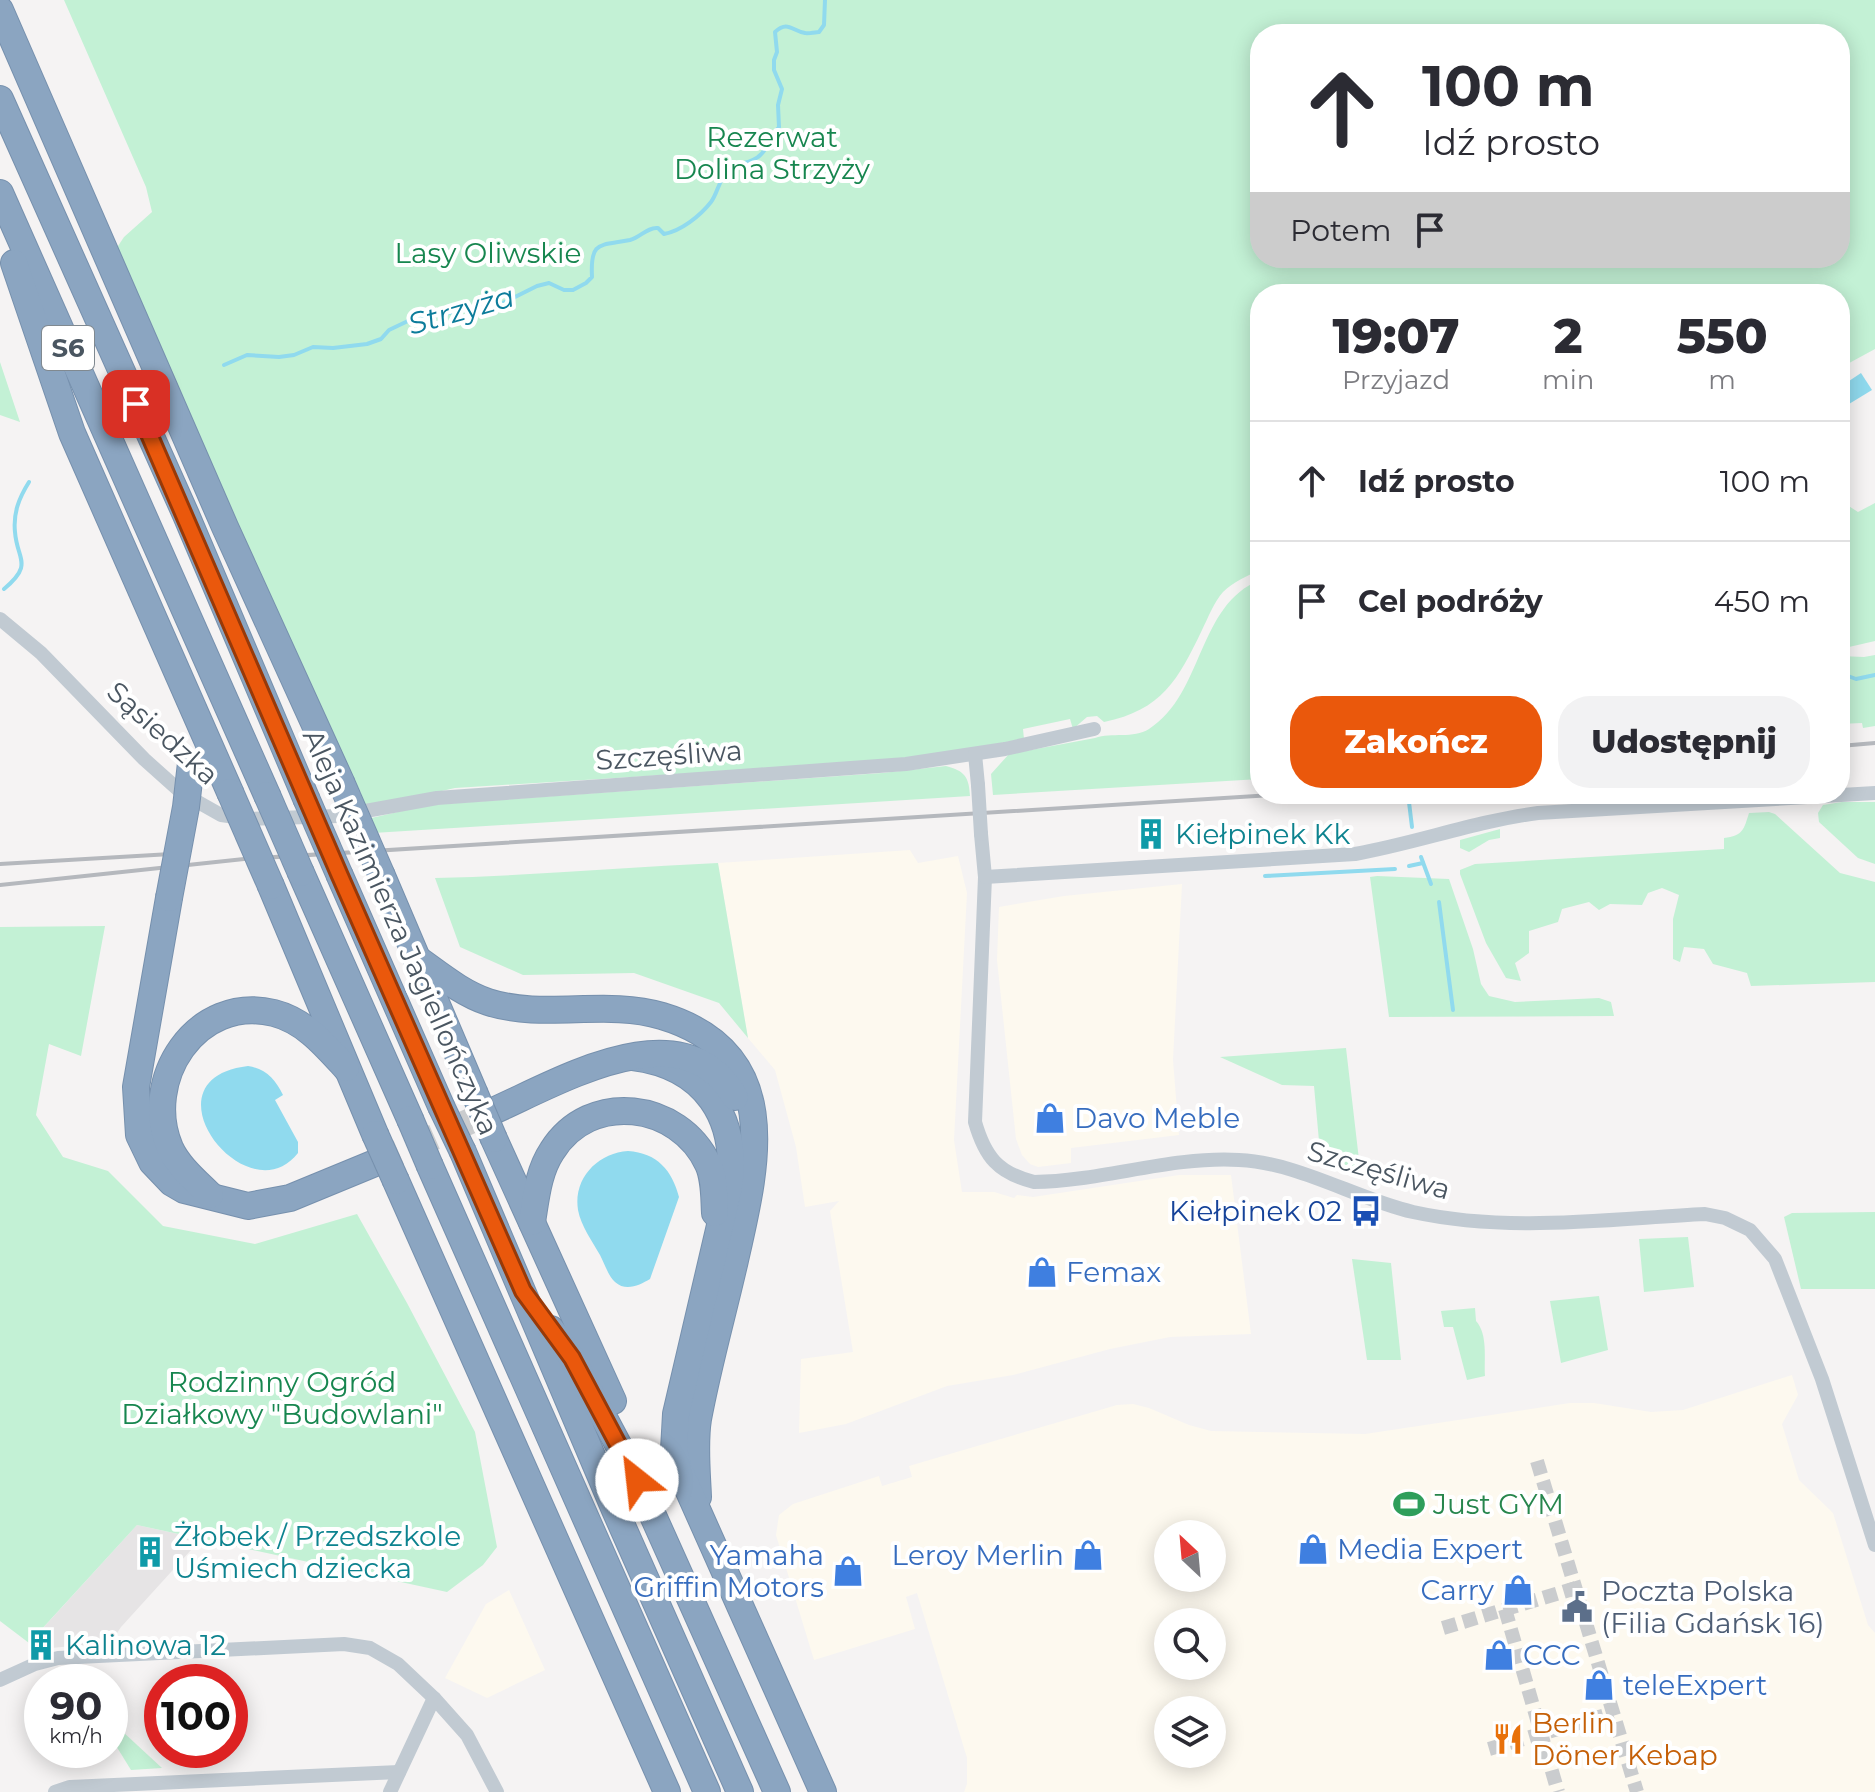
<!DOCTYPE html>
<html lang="pl">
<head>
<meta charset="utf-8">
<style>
  :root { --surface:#fff; --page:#f2f2f3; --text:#2b2b33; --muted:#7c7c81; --line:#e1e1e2; --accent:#ea580c }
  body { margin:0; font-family:Montserrat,sans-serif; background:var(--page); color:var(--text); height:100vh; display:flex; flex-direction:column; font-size:30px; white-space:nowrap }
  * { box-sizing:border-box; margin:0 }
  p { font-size:26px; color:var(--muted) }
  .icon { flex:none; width:44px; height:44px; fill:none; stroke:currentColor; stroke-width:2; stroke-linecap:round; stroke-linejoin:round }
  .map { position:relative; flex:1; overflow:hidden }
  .side { position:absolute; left:1250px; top:284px; width:600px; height:520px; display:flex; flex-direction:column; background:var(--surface); border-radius:32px; box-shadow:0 4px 20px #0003 }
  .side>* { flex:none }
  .top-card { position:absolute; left:1250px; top:24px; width:600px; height:244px; border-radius:32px; box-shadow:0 4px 20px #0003; background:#fff; color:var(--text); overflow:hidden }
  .needle { width:52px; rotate:334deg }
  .tools { position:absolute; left:1154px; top:1520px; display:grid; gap:16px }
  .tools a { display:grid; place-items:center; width:72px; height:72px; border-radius:50%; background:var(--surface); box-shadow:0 4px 20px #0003; font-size:40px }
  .speed { position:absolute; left:24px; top:1664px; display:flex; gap:16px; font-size:40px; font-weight:700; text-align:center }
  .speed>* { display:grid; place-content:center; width:104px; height:104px; border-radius:50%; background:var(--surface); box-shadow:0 4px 20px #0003; line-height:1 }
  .speed small { font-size:20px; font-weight:400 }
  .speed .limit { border:12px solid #d22; background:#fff; color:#111 }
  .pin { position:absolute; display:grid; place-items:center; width:68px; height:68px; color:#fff; margin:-34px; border-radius:16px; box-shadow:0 4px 12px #0006 }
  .me { position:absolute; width:88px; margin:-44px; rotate:331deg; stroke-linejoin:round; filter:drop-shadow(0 0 6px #0008) }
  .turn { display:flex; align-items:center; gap:28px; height:168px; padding:0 40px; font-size:36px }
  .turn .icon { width:104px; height:104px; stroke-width:2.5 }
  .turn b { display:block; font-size:56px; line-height:68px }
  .then { display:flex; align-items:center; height:76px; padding:0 40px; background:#0003; gap:16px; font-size:30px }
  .eta { display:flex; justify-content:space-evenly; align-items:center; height:136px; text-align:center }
  .eta b { font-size:48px; font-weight:800; line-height:56px }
  .button { display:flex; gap:16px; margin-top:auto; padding:16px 40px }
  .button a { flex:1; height:92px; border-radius:32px; background:var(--accent); color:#fff; font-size:32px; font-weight:800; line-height:92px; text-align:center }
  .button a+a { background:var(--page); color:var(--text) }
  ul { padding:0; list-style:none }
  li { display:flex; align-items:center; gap:24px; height:120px; padding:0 40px; border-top:2px solid var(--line) }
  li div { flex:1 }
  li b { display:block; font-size:30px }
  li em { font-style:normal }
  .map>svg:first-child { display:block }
  .commercial { fill:#fdf9ef; fill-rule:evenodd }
  .education { fill:#e6e4e5 }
  .green { fill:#c3f1d5; fill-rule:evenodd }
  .water { fill:#90daee }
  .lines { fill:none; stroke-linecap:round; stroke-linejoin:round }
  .stream { stroke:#90daee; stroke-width:4 }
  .street-tunnel { stroke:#caccce; stroke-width:14; stroke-dasharray:14 7; stroke-linecap:butt }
  .highway-tunnel { stroke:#caccce; stroke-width:26; stroke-dasharray:26 13; stroke-linecap:butt }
  .highway-casing { stroke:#7690ad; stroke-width:28 }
  .street { stroke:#c1cad2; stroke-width:14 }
  .highway { stroke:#8ba5c1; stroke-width:26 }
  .rail { stroke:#b5b8bd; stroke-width:4 }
  .highway-bridge-casing { stroke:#7690ad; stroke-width:28; stroke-linecap:butt }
  .street-bridge { stroke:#c1cad2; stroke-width:14 }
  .highway-bridge { stroke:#8ba5c1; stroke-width:26 }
  .route-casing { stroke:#983908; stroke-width:20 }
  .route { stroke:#ea580c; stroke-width:14 }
  .labels { text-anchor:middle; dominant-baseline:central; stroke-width:8; stroke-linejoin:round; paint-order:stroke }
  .shield { fill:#fff; stroke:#808990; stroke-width:2 }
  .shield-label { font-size:26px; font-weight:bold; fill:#4a5661 }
  .park-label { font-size:28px; fill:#17864f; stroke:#fff }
  .street-label { font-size:28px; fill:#4a5661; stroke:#fff }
  .culture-label { font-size:28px; fill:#0d838f; stroke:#fff; text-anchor:start }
  .shop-label { font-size:28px; fill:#366cbe; stroke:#fff; text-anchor:start }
  .transit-label { font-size:28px; fill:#164399; stroke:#fff; text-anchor:end }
  .leisure-label { font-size:28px; fill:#27864d; stroke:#fff; text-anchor:start }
  .service-label { font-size:28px; fill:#4e5e75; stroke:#fff; text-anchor:start }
  .food-label { font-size:28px; fill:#c56008; stroke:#fff; text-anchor:start }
  .water-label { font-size:30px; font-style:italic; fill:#0c7c9b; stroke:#fff }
</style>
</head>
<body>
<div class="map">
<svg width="1875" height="1792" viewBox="0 0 1875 1792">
  <rect width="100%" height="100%" fill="#f5f3f3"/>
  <g class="commercial">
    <polygon points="910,850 918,863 958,856 967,893 954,1140 962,1192 994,1192 1014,1198 1017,1195 1033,1197 1179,1175 1231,1175 1251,1334 1170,1337 1110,1349 1013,1375 947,1386 846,1424 799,1433 801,1359 853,1352 830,1211 839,1201 805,1207 796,1147 775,1070 748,1038 718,863"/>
    <polygon points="1182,884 1173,1060 1179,1135 1071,1148 1071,1163 1038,1167 1030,1164 1022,1155 1016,1139 997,960 999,907 1064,896"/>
    <path d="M1792,1375L1798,1395L1782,1424L1799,1480L1833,1513L1868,1625L1875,1633V1792H964L967,1784V1758L917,1593L906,1597L915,1629L814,1660L776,1535L779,1515L793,1504L879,1476L882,1486L912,1477L909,1466L1117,1405L1133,1404L1149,1408L1189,1425L1211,1431L1365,1434L1570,1403H1594L1651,1412L1683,1410ZM1212,1534V1578H1168V1534ZM1212,1622V1666H1168V1622ZM1212,1710V1754H1168V1710Z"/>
    <polygon points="509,1590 545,1670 487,1698 445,1678 486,1604"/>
  </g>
  <polygon class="education" points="137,1525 201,1539 121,1627 117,1633 117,1642 51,1648 43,1628"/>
  <g class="green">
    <path d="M64,0H1875V349L1840,368V294H1260V570C1247,576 1233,582 1223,592C1214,602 1208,618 1202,630C1178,680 1162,710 1104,722L1097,716L1087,717L1073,729L1070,719L1023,729L1024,739L922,757L872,762L455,788L362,809L361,793L341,756L114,252L124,237L152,212L146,187ZM1260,34H1840V258H1260Z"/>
    <polygon points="0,362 20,422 0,415"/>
    <polygon points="1844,503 1858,512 1875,503 1875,641 1849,647 1840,643 1840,505"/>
    <path d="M1260,580V779L993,795L991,774L1009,754L1095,738C1112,732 1133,739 1149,729C1204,694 1197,605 1260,580Z"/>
    <polygon points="1875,655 1875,726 1863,728 1862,723 1840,724 1840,656 1864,657"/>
    <path d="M946,766C965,771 969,777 970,796L373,833L367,819L428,805L882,773Z"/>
    <polygon points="1842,802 1875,802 1875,864 1858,858 1819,822 1818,813 1823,805"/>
    <path d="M1769,812L1775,814L1840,873L1875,882V982L1751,986L1747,973L1713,964L1704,949L1684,947L1680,962L1673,959V919L1679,895L1662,888L1648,893L1642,905L1610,904L1599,910L1589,902L1562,909L1558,922L1529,931V953L1515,963L1521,981L1506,978L1486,943L1460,874V870L1475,864L1724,849V838C1743,836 1744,829 1749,813Z"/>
    <polygon points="1500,829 1500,838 1489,840 1469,852 1460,848 1460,840"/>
    <path d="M718,863L748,1038L719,1003L634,973L523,975L460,947L435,878C530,876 623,867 718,863Z"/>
    <polygon points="1377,876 1449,879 1473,949 1481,984 1489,996 1515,1002 1599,998 1611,1002 1614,1016 1389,1017 1370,877"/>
    <polygon points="105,926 81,1056 49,1044 36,1115 63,1157 108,1171 163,1226 255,1244 357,1214 407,1303 475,1432 497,1547 483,1565 447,1592 137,1525 29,1643 0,1621 0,927"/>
    <polygon points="1346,1048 1361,1177 1321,1163 1314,1086 1282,1085 1220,1057"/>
    <polygon points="1875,1212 1875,1289 1801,1289 1784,1217 1792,1213"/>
    <polygon points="1688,1237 1694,1287 1644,1292 1639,1239"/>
    <polygon points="1352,1259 1391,1263 1401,1360 1367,1360"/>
    <polygon points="1599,1296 1608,1350 1561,1363 1550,1301"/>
    <path d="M1475,1308L1476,1321C1488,1334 1484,1359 1485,1376L1467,1380L1453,1327H1444L1441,1311Z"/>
    <polygon points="110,1720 162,1768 131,1770 110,1736"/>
  </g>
  <g class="water">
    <polygon points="1861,373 1872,390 1849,404 1840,387"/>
    <path d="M248,1066C266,1069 275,1079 283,1095L275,1100L298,1142V1153C247,1218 139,1079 248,1066Z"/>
    <path d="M628,1151C657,1153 672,1170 679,1197L650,1279C640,1285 626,1292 615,1282C609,1277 604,1263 600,1255C592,1241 581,1226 578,1210C573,1178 598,1153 628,1151Z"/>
  </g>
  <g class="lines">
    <g class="stream">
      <path d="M224,365L247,355L279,357L294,355L313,347L333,348L367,344L381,339L389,330L410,320L503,303L537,286L549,283L564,290H573L586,283L592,277C590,240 600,246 630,240C641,237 647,227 658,228L664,234C681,231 700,216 711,202C718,193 719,178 729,170C738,163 750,163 758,157C768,150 771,136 779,127L778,105L782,89L774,70V60L777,52L775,32C788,20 792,31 805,33C807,34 817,32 819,32L824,25L825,0"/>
      <path d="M4,589C34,564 17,560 15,532C13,513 19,498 29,482"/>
      <polyline points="1840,673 1856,679 1875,675"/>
      <polyline points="1408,794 1412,827"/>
      <polyline points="1421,857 1431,884"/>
      <polyline points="1409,866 1423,863"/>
      <polyline points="1265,876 1395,869"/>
      <polyline points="1439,902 1453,1010"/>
    </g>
    <g class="street-tunnel">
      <polyline points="1537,1461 1637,1792"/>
      <polyline points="1505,1609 1558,1792"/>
      <polyline points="1443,1628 1576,1588"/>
      <polyline points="1489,1749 1613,1713"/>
    </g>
    <polyline class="highway-tunnel" points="375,1163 493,1111"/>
    <defs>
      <g id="highway">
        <polyline points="0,10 225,527 341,782"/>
        <polyline points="0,99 186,515 306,798"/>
        <polyline points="0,193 267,795"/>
        <polyline points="14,263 72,433 230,792"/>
        <polyline points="301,873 410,1119"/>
        <polyline points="340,876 441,1106"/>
        <polyline points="382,876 474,1092"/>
        <polyline points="271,886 375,1134"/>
        <polyline points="169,898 136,1087 139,1135 152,1162 172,1183 184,1190 248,1206 290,1198 375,1163"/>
        <path d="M416,958C439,974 461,993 488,1002C544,1020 606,999 662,1016C785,1053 757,1164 735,1260C723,1313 708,1365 698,1419C694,1444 697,1472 698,1497"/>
        <path d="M633,1057C705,1066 739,1118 729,1187L676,1414L674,1450L679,1469L823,1792"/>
        <path d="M493,1111C561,1081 683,1007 735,1097"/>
        <polyline points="494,1139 613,1401"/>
        <polyline points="463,1152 615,1510 740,1792"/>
        <polyline points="430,1166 707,1792"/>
        <polyline points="396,1181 667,1792"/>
        <path d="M210,1195C196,1181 178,1166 170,1148C141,1080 196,994 274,1013C305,1021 325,1045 346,1068"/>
        <path d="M532,1222C536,1198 538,1172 552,1151C590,1090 679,1102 708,1164C715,1179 714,1197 715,1213"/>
        <polyline points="551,1329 572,1358 637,1480 777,1792"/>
      </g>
    </defs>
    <use href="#highway" class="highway-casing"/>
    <g class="street">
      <polyline points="0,619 41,653 144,759 182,793 221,815 250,819 338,816 437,798 906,764 1005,749 1094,729"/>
      <polyline points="975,754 978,785"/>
      <path d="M981,834L985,877L975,1122C985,1157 998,1173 1034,1182C1103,1181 1170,1156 1239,1160C1300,1163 1356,1199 1413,1212C1509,1233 1608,1219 1705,1214L1725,1218L1750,1230L1775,1259L1822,1379L1875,1545"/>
      <path d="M985,877L1355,854C1417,843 1476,821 1538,813L1875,793"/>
      <polyline points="0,1680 35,1664 58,1658 344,1644 370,1648 398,1664 434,1698 467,1735 497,1792"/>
      <polyline points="55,1792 70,1787 399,1772"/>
      <polyline points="390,1792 434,1698"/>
    </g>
    <use href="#highway" class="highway"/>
    <g class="rail">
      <polyline points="1840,746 1875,743"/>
      <polyline points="0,864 188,853"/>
      <polyline points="0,885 244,859 1288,794"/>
    </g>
    <defs>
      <g id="highway-bridge">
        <polyline points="341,782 382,876"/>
        <polyline points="230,792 271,886"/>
        <polyline points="267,795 301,873"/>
        <polyline points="306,798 340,876"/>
        <polyline points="169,898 186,807 191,763"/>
        <polyline points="474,1092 494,1139"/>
        <polyline points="441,1106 463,1152"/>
        <polyline points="410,1119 430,1166"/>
        <polyline points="375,1134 396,1181"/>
      </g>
    </defs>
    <use href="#highway-bridge" class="highway-bridge-casing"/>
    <polyline class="street-bridge" points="978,785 981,834"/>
    <use href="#highway-bridge" class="highway-bridge"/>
  </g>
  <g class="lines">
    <defs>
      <polyline id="route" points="136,404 340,876 523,1291 572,1358 637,1480"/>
    </defs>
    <use href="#route" class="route-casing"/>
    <use href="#route" class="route"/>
  </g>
  <defs>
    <symbol id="building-bare" viewBox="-9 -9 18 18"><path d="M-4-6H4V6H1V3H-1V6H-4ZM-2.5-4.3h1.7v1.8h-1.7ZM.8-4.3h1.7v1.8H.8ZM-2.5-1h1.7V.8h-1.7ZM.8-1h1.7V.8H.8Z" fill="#0f9aa8" stroke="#fff" stroke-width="2.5" paint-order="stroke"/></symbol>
    <symbol id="shop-bare" viewBox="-9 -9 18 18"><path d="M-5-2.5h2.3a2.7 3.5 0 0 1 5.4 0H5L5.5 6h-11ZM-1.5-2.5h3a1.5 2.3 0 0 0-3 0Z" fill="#3f7fe0" stroke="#fff" stroke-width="2.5" paint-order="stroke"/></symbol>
    <symbol id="bus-bare" viewBox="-9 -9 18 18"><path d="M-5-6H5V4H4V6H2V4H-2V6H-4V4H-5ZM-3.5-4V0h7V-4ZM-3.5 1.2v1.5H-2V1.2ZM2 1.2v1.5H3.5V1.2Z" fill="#1a4fb4" stroke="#fff" stroke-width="2.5" paint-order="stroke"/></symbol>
    <symbol id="stadium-bare" viewBox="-9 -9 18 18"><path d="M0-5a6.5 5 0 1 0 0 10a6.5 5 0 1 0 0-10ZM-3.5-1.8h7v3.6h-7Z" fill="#2e9e5b" stroke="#fff" stroke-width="2.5" paint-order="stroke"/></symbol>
    <symbol id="civic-bare" viewBox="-9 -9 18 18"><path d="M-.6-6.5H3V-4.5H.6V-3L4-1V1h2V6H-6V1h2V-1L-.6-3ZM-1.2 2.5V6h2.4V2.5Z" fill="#5c6f8a" stroke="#fff" stroke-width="2.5" paint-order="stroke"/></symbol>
    <symbol id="restaurant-bare" viewBox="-9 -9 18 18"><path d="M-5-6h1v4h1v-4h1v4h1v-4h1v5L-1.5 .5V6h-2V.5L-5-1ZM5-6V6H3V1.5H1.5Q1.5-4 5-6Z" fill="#e8710a" stroke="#fff" stroke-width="2.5" paint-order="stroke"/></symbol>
  </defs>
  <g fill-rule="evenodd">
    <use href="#building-bare" x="1129" y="812" width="44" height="44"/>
    <use href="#shop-bare" x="1028" y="1096" width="44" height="44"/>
    <use href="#bus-bare" x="1344" y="1189" width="44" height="44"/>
    <use href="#shop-bare" x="1020" y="1250" width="44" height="44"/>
    <use href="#stadium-bare" x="1387" y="1482" width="44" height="44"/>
    <use href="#shop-bare" x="1291" y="1527" width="44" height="44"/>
    <use href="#building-bare" x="128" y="1530" width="44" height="44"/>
    <use href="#shop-bare" x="1066" y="1533" width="44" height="44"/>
    <use href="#shop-bare" x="826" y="1549" width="44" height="44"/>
    <use href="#shop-bare" x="1496" y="1568" width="44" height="44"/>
    <use href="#civic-bare" x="1555" y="1585" width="44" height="44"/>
    <use href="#building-bare" x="19" y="1623" width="44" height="44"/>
    <use href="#shop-bare" x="1477" y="1633" width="44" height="44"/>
    <use href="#shop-bare" x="1577" y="1663" width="44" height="44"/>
    <use href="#restaurant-bare" x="1486" y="1717" width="44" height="44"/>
  </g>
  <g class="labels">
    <rect class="shield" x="42" y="326" width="52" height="44" rx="6"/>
    <g class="shield-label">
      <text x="68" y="348">S6</text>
    </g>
    <g class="park-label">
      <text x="772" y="137">Rezerwat<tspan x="772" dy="32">Dolina Strzyży</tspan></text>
      <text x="488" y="253">Lasy Oliwskie</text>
      <text x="282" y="1382">Rodzinny Ogród<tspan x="282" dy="32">Działkowy "Budowlani"</tspan></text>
    </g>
    <g class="street-label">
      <text transform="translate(163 733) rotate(42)">Sąsiedzka</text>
      <text transform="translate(669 755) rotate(-4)">Szczęśliwa</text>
      <text transform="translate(401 932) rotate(66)">Aleja Kazimierza Jagiellończyka</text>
      <text transform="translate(1379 1170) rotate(16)">Szczęśliwa</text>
    </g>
    <g class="culture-label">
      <text x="1175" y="834">Kiełpinek Kk</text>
      <text x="174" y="1536">Żłobek / Przedszkole<tspan x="174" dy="32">Uśmiech dziecka</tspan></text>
      <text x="65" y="1645">Kalinowa 12</text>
    </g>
    <g class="shop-label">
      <text x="1074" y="1118">Davo Meble</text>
      <text x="1066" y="1272">Femax</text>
      <text x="1337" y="1549">Media Expert</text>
      <text x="824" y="1555" text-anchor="end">Yamaha<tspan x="824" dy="32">Griffin Motors</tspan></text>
      <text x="1064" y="1555" text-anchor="end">Leroy Merlin</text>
      <text x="1494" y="1590" text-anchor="end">Carry</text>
      <text x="1523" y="1655">CCC</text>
      <text x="1623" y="1685">teleExpert</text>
    </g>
    <g class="transit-label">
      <text x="1342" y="1211">Kiełpinek 02</text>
    </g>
    <g class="leisure-label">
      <text x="1433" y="1504">Just GYM</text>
    </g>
    <g class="service-label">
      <text x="1601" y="1591">Poczta Polska<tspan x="1601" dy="32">(Filia Gdańsk 16)</tspan></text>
    </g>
    <g class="food-label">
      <text x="1532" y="1723">Berlin<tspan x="1532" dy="32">Döner Kebap</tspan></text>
    </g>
    <g class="water-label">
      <text transform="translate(461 310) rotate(-16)">Strzyża</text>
    </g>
  </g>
</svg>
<div class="tools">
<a><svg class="needle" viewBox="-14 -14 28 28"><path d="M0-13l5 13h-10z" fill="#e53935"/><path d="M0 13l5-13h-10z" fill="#7c7c81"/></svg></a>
<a><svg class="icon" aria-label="search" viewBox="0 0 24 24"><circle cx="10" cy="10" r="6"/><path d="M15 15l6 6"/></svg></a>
<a><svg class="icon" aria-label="layers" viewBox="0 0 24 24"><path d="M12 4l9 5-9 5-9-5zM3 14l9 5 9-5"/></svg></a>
</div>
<div class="speed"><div>90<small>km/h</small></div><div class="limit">100</div></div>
<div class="pin" style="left:136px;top:404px;background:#d93025"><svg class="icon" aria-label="arrive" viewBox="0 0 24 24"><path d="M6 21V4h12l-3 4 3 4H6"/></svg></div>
<svg class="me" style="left:637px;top:1480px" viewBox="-20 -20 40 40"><circle r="19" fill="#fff"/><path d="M0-13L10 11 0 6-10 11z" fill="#ea580c"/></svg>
<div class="top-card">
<div class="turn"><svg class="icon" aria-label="ahead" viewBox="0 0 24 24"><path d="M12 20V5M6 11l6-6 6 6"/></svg><div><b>100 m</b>Idź prosto</div></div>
<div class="then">Potem<svg class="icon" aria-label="arrive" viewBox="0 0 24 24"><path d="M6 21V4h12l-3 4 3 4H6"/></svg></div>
</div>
<section class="side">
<div class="eta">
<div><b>19:07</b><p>Przyjazd</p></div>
<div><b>2</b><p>min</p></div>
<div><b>550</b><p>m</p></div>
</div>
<ul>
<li><svg class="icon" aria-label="ahead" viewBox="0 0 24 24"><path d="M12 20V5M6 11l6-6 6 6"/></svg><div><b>Idź prosto</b></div><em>100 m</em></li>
<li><svg class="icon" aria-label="arrive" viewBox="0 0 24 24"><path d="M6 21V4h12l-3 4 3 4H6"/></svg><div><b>Cel podróży</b></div><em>450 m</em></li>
</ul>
<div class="button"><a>Zakończ</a><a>Udostępnij</a></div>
</section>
</div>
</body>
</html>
